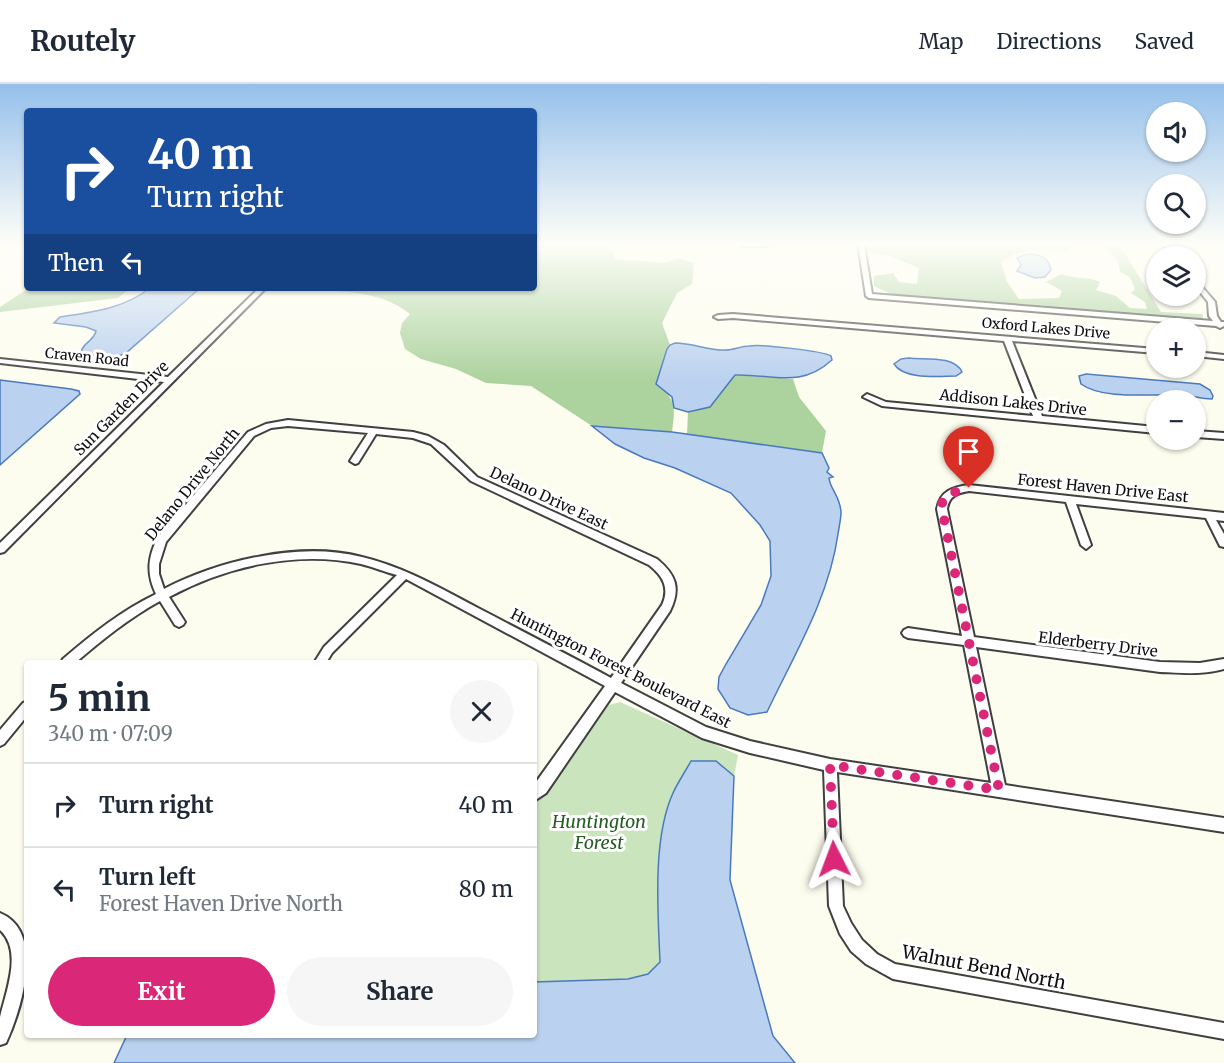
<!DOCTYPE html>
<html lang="en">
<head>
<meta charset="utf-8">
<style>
  :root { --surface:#fff; --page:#f6f6f7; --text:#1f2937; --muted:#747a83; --line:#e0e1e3; --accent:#db2777 }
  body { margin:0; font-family:Merriweather,serif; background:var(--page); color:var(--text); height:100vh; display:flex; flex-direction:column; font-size:22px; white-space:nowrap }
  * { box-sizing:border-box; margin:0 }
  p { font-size:20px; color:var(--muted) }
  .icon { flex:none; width:33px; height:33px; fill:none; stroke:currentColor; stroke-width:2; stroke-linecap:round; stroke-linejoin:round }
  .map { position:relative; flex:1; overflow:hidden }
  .details { position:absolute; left:24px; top:576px; width:513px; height:378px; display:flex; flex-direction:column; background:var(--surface); border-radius:6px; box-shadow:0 2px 4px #0004 }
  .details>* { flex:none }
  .top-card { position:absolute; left:24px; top:24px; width:513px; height:183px; border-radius:6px; box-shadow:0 2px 4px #0004; background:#1a4fa0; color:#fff; overflow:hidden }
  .tools { position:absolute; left:1146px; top:18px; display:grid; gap:12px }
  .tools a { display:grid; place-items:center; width:60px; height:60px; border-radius:50%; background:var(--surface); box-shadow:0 2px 4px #0004; font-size:30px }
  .pin { position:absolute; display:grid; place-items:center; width:51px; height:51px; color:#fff; margin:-62px -26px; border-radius:50% 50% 50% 0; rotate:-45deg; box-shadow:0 0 6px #0007 }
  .pin .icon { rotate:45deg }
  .me { position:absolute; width:66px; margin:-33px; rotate:357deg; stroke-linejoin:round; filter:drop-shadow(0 0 4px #0008) }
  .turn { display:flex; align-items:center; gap:21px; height:126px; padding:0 24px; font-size:27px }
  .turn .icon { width:78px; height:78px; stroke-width:2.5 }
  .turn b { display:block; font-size:42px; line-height:51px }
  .then { display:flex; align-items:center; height:57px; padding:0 24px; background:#0003; gap:12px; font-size:22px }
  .round { display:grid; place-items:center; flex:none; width:63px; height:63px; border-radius:32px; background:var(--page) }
  .summary { display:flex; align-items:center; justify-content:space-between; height:102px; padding:0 24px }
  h1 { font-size:36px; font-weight:700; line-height:45px }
  .button { display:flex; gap:12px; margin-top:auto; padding:12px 24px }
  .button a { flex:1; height:69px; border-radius:36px; background:var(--accent); color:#fff; font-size:24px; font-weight:700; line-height:69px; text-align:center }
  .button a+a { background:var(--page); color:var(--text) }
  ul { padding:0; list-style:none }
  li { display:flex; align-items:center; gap:18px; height:84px; padding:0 24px; border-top:2px solid var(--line) }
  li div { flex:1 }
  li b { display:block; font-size:22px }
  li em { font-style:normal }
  header { display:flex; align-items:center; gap:36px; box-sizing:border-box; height:84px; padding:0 30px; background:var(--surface); border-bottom:2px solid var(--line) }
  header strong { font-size:28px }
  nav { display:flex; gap:33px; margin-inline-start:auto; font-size:21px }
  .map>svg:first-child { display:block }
  .green { fill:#cae4bd }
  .forest { fill:#acd29e }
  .water { fill:#bad1ef; stroke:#4a7abd; stroke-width:1.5 }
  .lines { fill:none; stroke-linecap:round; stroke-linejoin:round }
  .minor-casing { stroke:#404040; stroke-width:4 }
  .minor { fill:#fff; fill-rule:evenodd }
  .route { stroke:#db2777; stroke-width:10; stroke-dasharray:0 18 }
  .labels { text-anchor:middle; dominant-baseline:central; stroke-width:6; stroke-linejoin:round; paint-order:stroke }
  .far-street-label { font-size:14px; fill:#0d0d0d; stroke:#fff }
  .street-label { font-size:15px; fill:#0d0d0d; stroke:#fff }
  .near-park-label { font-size:18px; font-style:italic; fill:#275d25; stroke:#fff }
  .near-street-label { font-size:18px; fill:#0d0d0d; stroke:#fff }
</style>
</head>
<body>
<header>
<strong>Routely</strong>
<nav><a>Map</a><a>Directions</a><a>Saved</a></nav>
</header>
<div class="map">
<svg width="1224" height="979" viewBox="0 0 1224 979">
  <rect width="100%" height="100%" fill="#fdfdef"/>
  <polygon class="green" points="620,618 738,671 734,692 716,677 673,711 666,732 658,789 660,878 648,890 628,895 534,898 534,719 545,711 609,621"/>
  <g class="forest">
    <path d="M534,160H610L615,175L665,179L678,174L694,179L692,200L677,209L662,239L670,261L656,300C677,315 675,324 672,348L592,342L531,302L486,299L456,285L421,275L405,265L400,249L402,239L410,230C384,209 353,208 321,206L534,204Z"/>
    <path d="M864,160H1076L1067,168C1039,164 1025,163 1001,178L1007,198L1019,215L1059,214L1062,207L1046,198L1061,190C1074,195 1088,192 1100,198L1096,206L1116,212L1130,224L1147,225L1145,218L1131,209L1135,205L1130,193L1120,188L1118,176L1102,160H1119L1161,228L1202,230L1203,233L1200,237L891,210L874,202V192L893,189L899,198L917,200L919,184L890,172L866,168Z"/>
    <polygon points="29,204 130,204 118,214 0,228 0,223"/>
    <polygon points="735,291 793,295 799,313 826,347 822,369 687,350 688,328 710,323"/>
  </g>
  <g class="water">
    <path d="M1027,170C1039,170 1049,173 1051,186L1045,193L1035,194L1017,187L1021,181L1017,174Z"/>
    <path d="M150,204H200L126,269L114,274L81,269C81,260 94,257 96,247L86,243L54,239L60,233C93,228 123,225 150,204Z"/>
    <path d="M675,259C693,259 710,267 726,266C734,266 741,262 749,262C761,260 823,267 831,272L832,276C800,305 773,290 735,291L710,323L688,328L674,324L672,313L656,300L667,265L670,261Z"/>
    <path d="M909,274C924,276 954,271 962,288L956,292C939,292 904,296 894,280L901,275Z"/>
    <path d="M1086,290L1200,300L1210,306L1213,312L1212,315C1202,315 1193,312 1184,311C1156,309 1104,317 1081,300L1079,292Z"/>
    <polygon points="0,296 71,305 79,307 80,310 0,381"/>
    <path d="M592,342L672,348L822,369L829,384L827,388L833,393L829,394C830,405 840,412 841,428C841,435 839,443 838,450C829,514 794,571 767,628L748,631L730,624L718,605L719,593L726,580L761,521L771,492L770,457L760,441L731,409L675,384L644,374L615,360Z"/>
    <path d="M691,677H716L734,692L730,796L773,952L795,979H114L127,951H534V898L628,895L648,890L660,878C658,829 652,755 673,709C678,698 685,688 691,677Z"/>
  </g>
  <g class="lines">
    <defs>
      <g id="minor">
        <polygon points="741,160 770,160 767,162 744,162"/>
        <polygon points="858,160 864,160 872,210 1213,237 1209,232 1208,218 1196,203 1196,197 1198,198 1215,218 1217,232 1221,238 1224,238 1224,242 1220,244 1216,242 869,214 866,212"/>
        <polygon points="1159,160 1169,161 1178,172 1172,172 1165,163"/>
        <polygon points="259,204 266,204 4,468 0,469 0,459 164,298 0,279 0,275 168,293"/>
        <polygon points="733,230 1156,265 1156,269 1012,257 1042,332 1156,343 1156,349 882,322 863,313 867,310 886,318 1033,332 1004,257 733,234 718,235 714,233 718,231"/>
        <polygon points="1196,268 1224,271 1224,275 1196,272"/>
        <path d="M288,336L413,348L428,352L444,361L477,393L657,475C676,491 681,504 670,527L621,599L706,643L750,657L830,675L991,699L964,561L908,554L904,552L902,549L904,546L908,544L962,552L937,425C940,407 953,403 969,401L1224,429V437L1216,436L1224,450V463L1220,462L1206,434L1076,420L1091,461L1086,465L1081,461L1066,418L969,407C957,409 949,412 947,425L974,553L1160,578L1200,579L1224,575V585C1203,591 1182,589 1160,588L976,563L1005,701L1224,734V748L837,688L843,822L851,839L862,856L877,870L895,880L1224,939V955L893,895L866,880L851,867L840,850L829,822L824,686L750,669L702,654L615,608L546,709L534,717V701L605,602L406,495L332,569L326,579H314L324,563L397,491C385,488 373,483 361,480C297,466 226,482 169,513L185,538L183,541L179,543L175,541L160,517C129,534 102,556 75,579H61L63,575C92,550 121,527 156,510C146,489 148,473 158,453L248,348L266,340ZM288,342L368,349L350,377L355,380L358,379L376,350L413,354L431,360L471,397L649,481C663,492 670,504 662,521L611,594C567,570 522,547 478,524C440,504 404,483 362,473C301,457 220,476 164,505L159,490V480L166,458L254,352L271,344Z"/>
        <polygon points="1196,347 1224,349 1224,355 1196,353"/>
        <polygon points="27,617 27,632 4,660 0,662 0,646 23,619"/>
        <path d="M0,829C46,848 21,926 6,959L0,961C0,952 0,941 0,933C6,907 23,867 0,846Z"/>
      </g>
    </defs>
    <use href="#minor" class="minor-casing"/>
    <use href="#minor" class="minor"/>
  </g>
  <linearGradient id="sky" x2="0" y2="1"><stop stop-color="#95c0eb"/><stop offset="0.54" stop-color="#fefef8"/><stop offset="1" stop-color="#fefef8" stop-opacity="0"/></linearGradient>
  <rect width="1224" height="297" fill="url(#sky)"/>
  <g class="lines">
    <polyline class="route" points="834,775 830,681 999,706 942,425 942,419 948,410 969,404"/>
  </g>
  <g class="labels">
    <g class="far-street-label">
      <text transform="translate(1046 244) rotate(5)">Oxford Lakes Drive</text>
      <text transform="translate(87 273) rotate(6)">Craven Road</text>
    </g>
    <g class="street-label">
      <text transform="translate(1013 318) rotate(6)">Addison Lakes Drive</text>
      <text transform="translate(121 324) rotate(-45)">Sun Garden Drive</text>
      <text transform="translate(192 400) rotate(-51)">Delano Drive North</text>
      <text transform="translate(1103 404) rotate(6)">Forest Haven Drive East</text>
      <text transform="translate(549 414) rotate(25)">Delano Drive East</text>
      <text transform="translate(1098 560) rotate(7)">Elderberry Drive</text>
      <text transform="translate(621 584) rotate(27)">Huntington Forest Boulevard East</text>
    </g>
    <g class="near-park-label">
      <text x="599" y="737">Huntington<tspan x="599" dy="21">Forest</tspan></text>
    </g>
    <g class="near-street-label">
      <text transform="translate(984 883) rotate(11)">Walnut Bend North</text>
    </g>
  </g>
</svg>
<div class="tools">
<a><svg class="icon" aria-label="sound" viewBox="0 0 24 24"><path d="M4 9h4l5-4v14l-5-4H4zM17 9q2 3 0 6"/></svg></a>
<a><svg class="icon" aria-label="search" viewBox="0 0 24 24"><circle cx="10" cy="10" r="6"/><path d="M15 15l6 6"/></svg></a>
<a><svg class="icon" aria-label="layers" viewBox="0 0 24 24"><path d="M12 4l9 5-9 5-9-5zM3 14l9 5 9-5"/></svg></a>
<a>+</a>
<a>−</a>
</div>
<div class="pin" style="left:969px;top:404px;background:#d93025"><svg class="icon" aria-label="arrive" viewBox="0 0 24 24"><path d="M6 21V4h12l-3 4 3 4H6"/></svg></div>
<svg class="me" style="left:834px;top:775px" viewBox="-20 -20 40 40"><path d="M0-17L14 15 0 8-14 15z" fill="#db2777" stroke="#fff" stroke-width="4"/></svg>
<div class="top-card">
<div class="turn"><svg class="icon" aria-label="right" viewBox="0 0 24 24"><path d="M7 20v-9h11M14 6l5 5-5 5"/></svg><div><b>40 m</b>Turn right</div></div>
<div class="then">Then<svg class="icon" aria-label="left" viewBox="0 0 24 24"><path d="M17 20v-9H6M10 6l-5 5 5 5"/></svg></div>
</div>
<section class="details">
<div class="summary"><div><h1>5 min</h1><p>340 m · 07:09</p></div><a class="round"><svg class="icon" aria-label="close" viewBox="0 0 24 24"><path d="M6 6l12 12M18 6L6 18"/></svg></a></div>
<ul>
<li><svg class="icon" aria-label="right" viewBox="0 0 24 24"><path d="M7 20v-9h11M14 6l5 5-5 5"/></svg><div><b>Turn right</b></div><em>40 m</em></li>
<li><svg class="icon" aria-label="left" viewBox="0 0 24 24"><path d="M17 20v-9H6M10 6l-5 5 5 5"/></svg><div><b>Turn left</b><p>Forest Haven Drive North</p></div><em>80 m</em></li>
</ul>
<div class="button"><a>Exit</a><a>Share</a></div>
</section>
</div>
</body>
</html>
